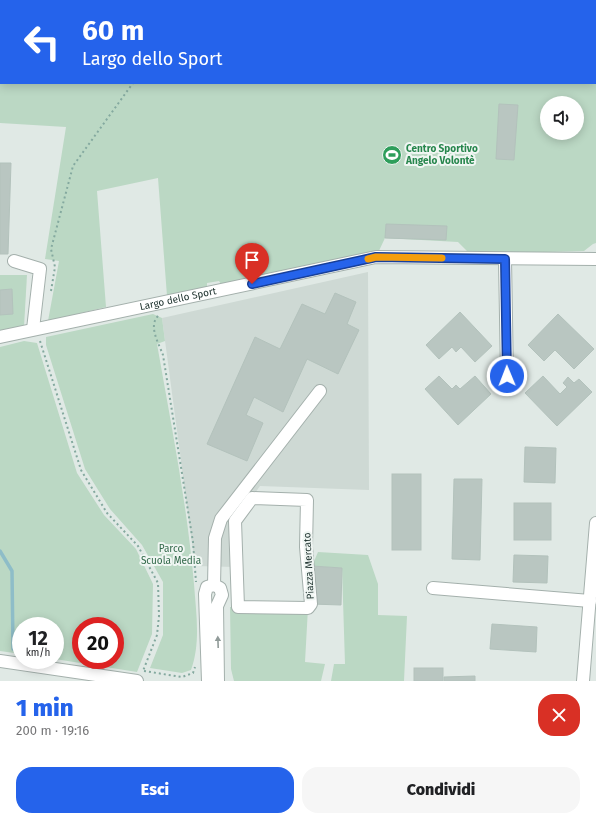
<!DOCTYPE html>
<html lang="it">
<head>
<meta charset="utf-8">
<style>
  :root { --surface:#fff; --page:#f6f6f6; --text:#202124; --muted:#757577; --accent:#2563eb }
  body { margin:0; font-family:"Fira Sans",sans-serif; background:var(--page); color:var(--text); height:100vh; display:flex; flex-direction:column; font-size:15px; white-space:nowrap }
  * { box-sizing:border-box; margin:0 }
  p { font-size:13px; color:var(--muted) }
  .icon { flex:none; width:22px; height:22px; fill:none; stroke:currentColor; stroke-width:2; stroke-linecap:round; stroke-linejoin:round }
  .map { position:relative; height:681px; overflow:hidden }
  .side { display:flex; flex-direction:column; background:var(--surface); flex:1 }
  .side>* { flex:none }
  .hud { position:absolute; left:0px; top:0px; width:596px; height:84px; box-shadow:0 2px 10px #0003; background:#2563eb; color:#fff; overflow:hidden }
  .tools { position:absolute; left:540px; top:96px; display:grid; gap:8px }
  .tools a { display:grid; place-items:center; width:44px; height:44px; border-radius:50%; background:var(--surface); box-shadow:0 2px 10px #0003; font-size:20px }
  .speed { position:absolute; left:12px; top:617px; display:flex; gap:8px; font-size:20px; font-weight:700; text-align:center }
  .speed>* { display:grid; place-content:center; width:52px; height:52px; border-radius:50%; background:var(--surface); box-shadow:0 2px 10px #0003; line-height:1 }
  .speed small { font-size:10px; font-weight:400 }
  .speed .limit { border:6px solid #d22; background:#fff; color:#111 }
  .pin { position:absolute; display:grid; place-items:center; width:34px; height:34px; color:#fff; margin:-41px -17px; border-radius:50% 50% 50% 0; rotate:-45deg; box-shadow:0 0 4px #0007 }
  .pin .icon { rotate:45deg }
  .me { position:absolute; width:44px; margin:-22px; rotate:359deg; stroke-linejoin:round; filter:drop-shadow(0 0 3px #0008) }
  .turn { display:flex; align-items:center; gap:14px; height:84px; padding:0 16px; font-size:18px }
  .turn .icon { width:52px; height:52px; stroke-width:2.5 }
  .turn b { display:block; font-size:28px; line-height:34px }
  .round { display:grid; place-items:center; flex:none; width:42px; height:42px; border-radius:16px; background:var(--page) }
  .summary { display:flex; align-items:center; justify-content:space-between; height:68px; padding:0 16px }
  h1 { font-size:24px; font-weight:800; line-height:30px; color:var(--accent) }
  .action { display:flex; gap:8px; margin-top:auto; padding:8px 16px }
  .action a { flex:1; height:46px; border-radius:16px; background:var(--accent); color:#fff; font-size:16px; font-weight:800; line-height:46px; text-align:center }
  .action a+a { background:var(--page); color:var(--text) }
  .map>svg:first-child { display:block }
  .built { fill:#ced9d4 }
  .green { fill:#bbd8c4; fill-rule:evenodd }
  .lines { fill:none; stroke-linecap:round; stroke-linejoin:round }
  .stream { stroke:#8ebdc8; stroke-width:3.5 }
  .building { fill:#b9c6c1; stroke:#b3c2bc }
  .minor-casing { stroke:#a4b0ac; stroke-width:14 }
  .path { stroke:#84a99f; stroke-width:2; stroke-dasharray:2 3; stroke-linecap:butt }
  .minor { stroke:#fff; stroke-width:12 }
  .oneway { fill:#919b99 }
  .route-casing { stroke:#184099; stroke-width:10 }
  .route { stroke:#2563eb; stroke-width:7 }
  .slow { stroke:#f59e0b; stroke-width:7 }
  .labels { text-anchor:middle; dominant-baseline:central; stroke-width:4; stroke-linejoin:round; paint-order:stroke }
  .leisure-label { font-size:10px; font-weight:bold; fill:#27864d; stroke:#f0f6f3; text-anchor:start }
  .street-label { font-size:10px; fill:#233733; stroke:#f0f6f3 }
  .park-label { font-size:10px; fill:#32694a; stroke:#f0f6f3 }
</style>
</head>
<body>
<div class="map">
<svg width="596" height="681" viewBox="0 0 596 681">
  <rect width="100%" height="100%" fill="#e0e9e5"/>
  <polygon class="built" points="368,272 369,490 260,486 235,521 236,567 195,566 162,318"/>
  <g class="green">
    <path d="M0,0H596V243L593,244L584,251L470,254L458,242L385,238L377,255L223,287L219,281L207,283V289L167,296L158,178L97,191L106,307L48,321L59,261L45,259L66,127L0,123ZM1,1H595V83H1ZM547,103H577V133H547Z"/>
    <polygon points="0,275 27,275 24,327 0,333"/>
    <path d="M153,314L162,318L165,341L157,344C171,424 187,503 194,584C196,612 201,643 191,670L182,673L150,668L163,635V582L142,545L110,509L85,469L46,345V337Z"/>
    <path d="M24,341L37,343L77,473L104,515L136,549L153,584L152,634L137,672L55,659V626H21V654L0,651V347ZM81,626H115V660H81Z"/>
    <polygon points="318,552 368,555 378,584 378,615 407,616 404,681 331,681 334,664 345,664 342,568 312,566"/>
    <polygon points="230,607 308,608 305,662 325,664 321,681 234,681 231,669"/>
  </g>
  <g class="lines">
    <polyline class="stream" points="0,551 12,571 13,649"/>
  </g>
  <g class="building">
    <polygon points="499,104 518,105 514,160 496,159"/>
    <polygon points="0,163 11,163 8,254 0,254"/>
    <polygon points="386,224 447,226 446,240 385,238"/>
    <polygon points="12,289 13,314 0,315 0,290"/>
    <polygon points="335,293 356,302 347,324 359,330 338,374 307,359 283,412 254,397 246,415 263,423 247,461 207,444 255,337 280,349 302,304 325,314"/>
    <polygon points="460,312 492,346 475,362 461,347 456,352 452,347 439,359 426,345"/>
    <polygon points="558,314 594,349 574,369 555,350 544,361 528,345"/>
    <polygon points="439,376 452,389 456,385 460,389 475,376 491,394 458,425 425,389"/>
    <polygon points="543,376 560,394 567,387 563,383 568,377 574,383 579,379 592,392 557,426 525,393"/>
    <polygon points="525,447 556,448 555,483 524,482"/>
    <rect x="392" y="474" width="29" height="76"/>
    <polygon points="454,479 482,479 480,560 452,559"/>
    <rect x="514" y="503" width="37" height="37"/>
    <polygon points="514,555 548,556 547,583 513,582"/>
    <polygon points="312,566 342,568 341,605 311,604"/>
    <polygon points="492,624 537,627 536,652 490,649"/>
    <rect x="414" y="668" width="29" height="13"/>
    <polygon points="475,676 475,681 444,681 444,677"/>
  </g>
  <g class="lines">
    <defs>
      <g id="minor">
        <polyline points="505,259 507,376"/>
        <polyline points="14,261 40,269 33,329"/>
        <path id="s1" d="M0,337L376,257L596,259"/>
        <polygon points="252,498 307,500 306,547 311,604 308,608 238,607 235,521"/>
        <polyline points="214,585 215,538 221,519 320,391"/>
        <polyline points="433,588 590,601"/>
        <polyline points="0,661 137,681"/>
        <polyline points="208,681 205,594 207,587 214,585 220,588 222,595 217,606 218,681"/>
        <polyline points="583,681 596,523"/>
      </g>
    </defs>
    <use href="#minor" class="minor-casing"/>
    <g class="path">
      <polyline points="192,1 193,0"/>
      <polyline points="51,291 55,267 51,249 73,166 133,83"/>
      <path d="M158,316C148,326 159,344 163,355L193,542L196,582"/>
      <polyline points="40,341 81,470 107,513 138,546 158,583 159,616 157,635 143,671"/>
      <polyline points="144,671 182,677 193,673 195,667"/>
    </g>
    <use href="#minor" class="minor"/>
  </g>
  <defs><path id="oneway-solid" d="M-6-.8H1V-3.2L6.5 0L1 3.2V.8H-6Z"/></defs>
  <use class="oneway" href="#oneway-solid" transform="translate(218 642) rotate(-92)"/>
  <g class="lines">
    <defs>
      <polyline id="route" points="252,284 376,257 505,259 507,376"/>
    </defs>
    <use href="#route" class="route-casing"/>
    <use href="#route" class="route"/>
    <polyline class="slow" points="368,259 376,257 442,258"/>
  </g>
  <defs>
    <symbol id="stadium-disc" viewBox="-11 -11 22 22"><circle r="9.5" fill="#2e9e5b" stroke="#f0f6f3"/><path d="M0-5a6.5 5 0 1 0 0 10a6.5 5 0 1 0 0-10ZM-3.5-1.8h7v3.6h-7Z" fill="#fff"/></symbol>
  </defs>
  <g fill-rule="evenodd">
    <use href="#stadium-disc" x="381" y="144" width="22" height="22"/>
  </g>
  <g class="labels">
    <g class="leisure-label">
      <text x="406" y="149">Centro Sportivo<tspan x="406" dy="12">Angelo Volontè</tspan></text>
    </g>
    <g class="street-label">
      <text stroke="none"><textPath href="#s1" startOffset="182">Largo dello Sport</textPath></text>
      <text transform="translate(309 566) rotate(-93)">Piazza Mercato</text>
    </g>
    <g class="park-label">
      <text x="171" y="549">Parco<tspan x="171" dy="12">Scuola Media</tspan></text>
    </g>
  </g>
</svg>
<div class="tools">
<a><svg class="icon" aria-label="sound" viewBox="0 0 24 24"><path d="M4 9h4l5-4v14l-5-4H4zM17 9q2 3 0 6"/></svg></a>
</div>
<div class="speed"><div>12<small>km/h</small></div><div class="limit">20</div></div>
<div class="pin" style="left:252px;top:284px;background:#d93025"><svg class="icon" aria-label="arrive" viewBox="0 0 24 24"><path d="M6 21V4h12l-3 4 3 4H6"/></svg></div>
<svg class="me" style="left:507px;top:376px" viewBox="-20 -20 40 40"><circle r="17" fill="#2563eb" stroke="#fff" stroke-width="3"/><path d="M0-11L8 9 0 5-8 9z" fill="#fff"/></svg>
<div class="hud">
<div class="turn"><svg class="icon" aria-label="left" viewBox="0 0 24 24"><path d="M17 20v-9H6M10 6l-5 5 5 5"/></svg><div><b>60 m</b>Largo dello Sport</div></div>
</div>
</div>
<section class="side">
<div class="summary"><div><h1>1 min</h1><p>200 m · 19:16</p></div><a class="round" style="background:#d93025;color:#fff"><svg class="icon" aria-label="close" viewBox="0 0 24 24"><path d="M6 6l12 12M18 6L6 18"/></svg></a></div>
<div class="action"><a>Esci</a><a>Condividi</a></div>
</section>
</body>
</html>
